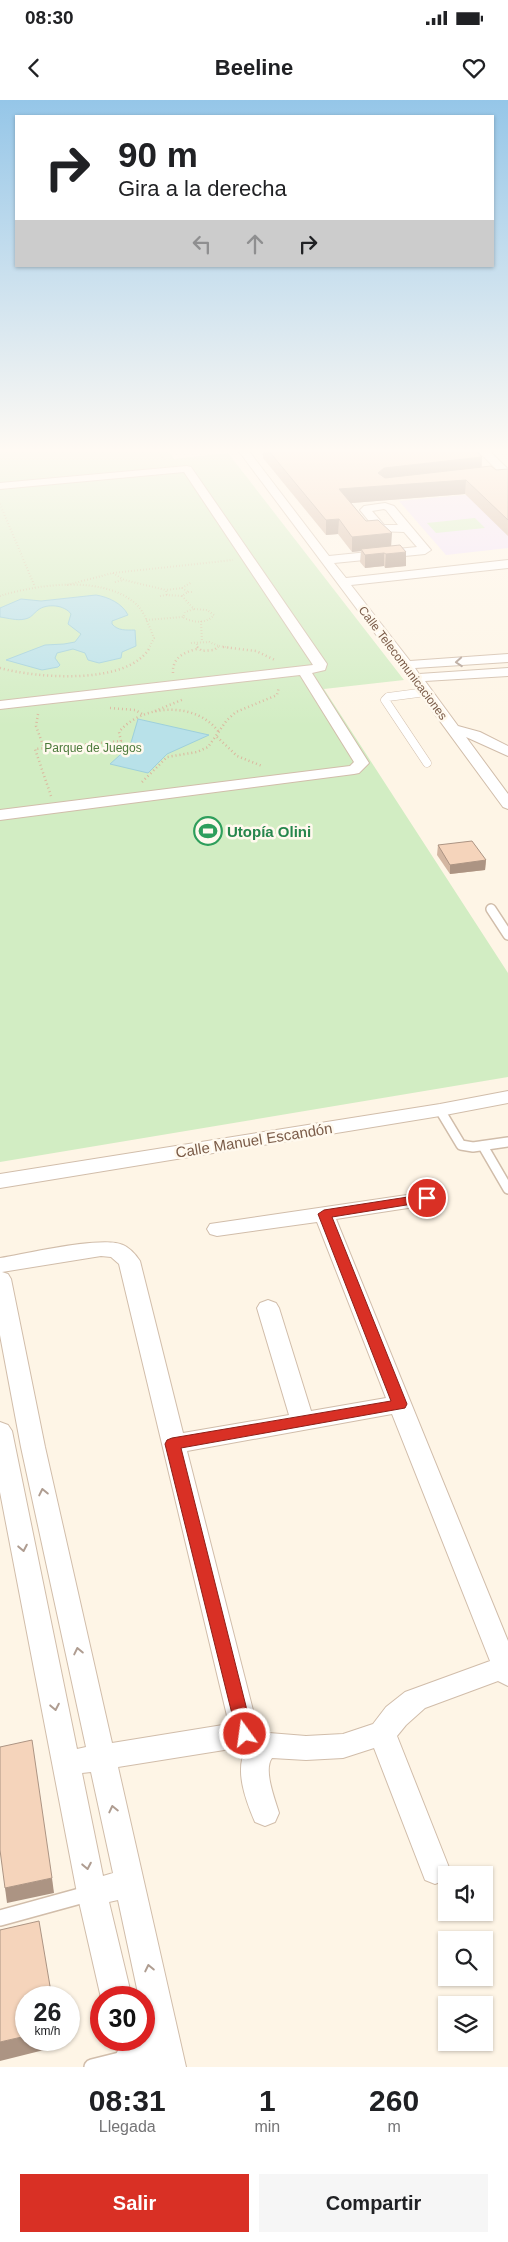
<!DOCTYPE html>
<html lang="es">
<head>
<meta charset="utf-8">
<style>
  :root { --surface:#fff; --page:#f6f6f6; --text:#202124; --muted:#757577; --accent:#d93025 }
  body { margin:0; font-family:Helvetica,sans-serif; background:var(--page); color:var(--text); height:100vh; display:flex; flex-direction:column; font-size:19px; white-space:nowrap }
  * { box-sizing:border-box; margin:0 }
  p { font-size:16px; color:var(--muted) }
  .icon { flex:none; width:28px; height:28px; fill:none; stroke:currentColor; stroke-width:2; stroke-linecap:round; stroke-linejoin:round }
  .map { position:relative; height:1967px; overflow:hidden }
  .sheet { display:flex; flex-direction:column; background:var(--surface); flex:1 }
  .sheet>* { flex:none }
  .top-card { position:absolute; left:15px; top:15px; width:479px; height:152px; border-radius:0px; box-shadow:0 1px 4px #0004; background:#fff; color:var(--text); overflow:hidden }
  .controls { position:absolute; left:438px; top:1766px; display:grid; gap:10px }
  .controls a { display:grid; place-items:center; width:55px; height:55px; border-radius:0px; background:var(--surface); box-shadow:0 1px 4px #0004; font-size:25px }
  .speed { position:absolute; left:15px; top:1886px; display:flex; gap:10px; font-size:25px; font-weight:700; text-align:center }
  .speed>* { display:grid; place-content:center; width:65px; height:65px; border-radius:50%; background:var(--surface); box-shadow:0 1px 4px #0004; line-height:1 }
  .speed small { font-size:12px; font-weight:400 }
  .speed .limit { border:8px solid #d22; background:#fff; color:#111 }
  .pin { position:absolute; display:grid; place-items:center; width:42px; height:42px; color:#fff; margin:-21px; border:2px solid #fff; border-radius:50%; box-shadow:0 1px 5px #0007 }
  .me { position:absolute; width:55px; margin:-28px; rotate:346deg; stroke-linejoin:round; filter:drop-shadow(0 0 4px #0008) }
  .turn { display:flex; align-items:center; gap:18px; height:105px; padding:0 20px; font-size:22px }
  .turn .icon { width:65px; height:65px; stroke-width:2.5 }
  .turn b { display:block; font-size:35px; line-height:42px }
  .lanes { display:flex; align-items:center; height:48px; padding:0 20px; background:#0003; justify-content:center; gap:25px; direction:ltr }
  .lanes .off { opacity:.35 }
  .eta { display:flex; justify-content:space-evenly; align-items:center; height:85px; text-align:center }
  .eta b { font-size:30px; font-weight:700; line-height:35px }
  .button { display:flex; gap:10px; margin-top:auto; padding:10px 20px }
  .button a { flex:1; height:58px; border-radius:0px; background:var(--accent); color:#fff; font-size:20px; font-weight:700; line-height:58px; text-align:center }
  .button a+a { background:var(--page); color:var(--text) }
  .status { display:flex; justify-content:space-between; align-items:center; height:35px; padding:0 25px; background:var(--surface); direction:ltr }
  .status svg { height:14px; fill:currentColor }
  header { display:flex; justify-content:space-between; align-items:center; height:65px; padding:0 20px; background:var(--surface); font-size:22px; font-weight:700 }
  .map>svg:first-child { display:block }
  .education { fill:#f2e2fa }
  .green { fill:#d2edc3 }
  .water { fill:#b8e1e9; stroke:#9ed0dc }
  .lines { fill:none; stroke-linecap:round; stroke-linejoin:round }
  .lane-far2-casing { stroke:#d1bdaa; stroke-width:9 }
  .lane-far1-casing { stroke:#d1bdaa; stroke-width:12 }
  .lane-casing { stroke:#d1bdaa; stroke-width:18 }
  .street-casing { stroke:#d1bdaa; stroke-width:2 }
  .path-far1 { stroke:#dbb79e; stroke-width:2; stroke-dasharray:0.5 2.5; stroke-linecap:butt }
  .path { stroke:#dbb79e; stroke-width:2.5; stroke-dasharray:1 3; stroke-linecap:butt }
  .lane-far2 { stroke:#fff; stroke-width:8 }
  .lane-far1 { stroke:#fff; stroke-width:9 }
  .lane { stroke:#fff; stroke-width:15 }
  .street { fill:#fff; fill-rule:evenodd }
  .wall { fill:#d3b6a1 }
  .shaded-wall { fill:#ac9483 }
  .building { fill:#f5d4bb; stroke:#ac9483 }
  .oneway { stroke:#af9d91 }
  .route { fill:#d93025; stroke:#8d1f18 }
  .labels { text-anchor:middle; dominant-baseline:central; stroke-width:5; stroke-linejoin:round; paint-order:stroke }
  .far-street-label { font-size:12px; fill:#7a5b48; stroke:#fff9ee }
  .far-park-label { font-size:12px; fill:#4c7a3c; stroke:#fff9ee }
  .leisure-label { font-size:15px; font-weight:bold; fill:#27864d; stroke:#fff9ee; text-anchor:start }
  .street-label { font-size:15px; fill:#7a5b48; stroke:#fff9ee }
</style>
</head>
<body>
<div class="status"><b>08:30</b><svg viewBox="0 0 49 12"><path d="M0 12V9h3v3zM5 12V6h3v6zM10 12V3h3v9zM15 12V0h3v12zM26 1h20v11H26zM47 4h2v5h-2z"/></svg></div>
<header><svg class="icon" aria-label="back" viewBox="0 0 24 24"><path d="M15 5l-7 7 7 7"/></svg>Beeline<svg class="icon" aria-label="heart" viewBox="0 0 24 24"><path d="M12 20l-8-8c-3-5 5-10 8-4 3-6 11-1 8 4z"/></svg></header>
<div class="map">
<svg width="508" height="1967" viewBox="0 0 508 1967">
  <rect width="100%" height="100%" fill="#fef5e6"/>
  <polygon class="education" points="508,391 508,448 446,455 399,401"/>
  <g class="green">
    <polygon points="0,350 168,350 174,359 228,353 404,580 324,589 508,873 508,977 0,1062"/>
    <polygon points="475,418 485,428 436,433 427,423"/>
  </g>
  <g class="water">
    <path d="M96,495C108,497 122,503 128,515L112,521V524C118,531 126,530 135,530L136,546L122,552L121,558L99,563L88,560L85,553L73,549L57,553L55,558L60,565L58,567L42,570L6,560L45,545L64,544L75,542L81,534L68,524L71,514C65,505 47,503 38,510C33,514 31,518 25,519C17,521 8,518 0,517V508L21,499L41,501Z"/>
    <polygon points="138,619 209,635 167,654 148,673 110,664 130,646"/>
  </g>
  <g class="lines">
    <defs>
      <polyline id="lane-far2" points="426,592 388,597 385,600 427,663"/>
      <g id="lane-far1">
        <polyline points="491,809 508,835"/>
        <polyline points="440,1010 461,1045 473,1047 508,1042"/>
        <polyline points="483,1046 508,1089"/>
      </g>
      <g id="lane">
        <polyline points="0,1818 91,1793"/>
        <polyline points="92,1967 128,1958"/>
      </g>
      <g id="street">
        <path d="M238,350H248L329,456L417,447L404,432L377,431L360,410L364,406L385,403L394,406L431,450L425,454L334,463L346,478L508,460V468L351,485L410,561L508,554V562L415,568L419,574L508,568V576L425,581L458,626L480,632L508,646V656L466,637L508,694V709L503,707L401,568ZM384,409L386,410L398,425H384L372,411Z"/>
        <polygon points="477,350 488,350 508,369 508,376 482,379 481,377 482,375 498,371"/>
        <polygon points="187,366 191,367 327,564 325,570 312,573 369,663 359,673 354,674 0,720 0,710 350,666 354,662 300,575 0,609 0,601 313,565 184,372 0,389 0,383"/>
        <polygon points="508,991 508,1003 440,1016 0,1088 0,1074 440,1004"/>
        <path d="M427,1092L434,1094L437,1099L434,1104L336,1119L508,1541V1586L498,1581L425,1608L406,1625L397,1636L450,1770L445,1780L435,1784L425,1780L374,1648L343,1658L306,1660L272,1658C263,1670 275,1699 279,1713L275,1722L265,1726L255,1722C246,1701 234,1670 246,1649L243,1647L118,1667L186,1967H119L115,1957L120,1946L135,1940H144V1937L148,1936L144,1919V1898H139L118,1800L109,1802L132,1898H101L77,1793L0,1392V1322L8,1325L12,1331L77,1649L86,1647L21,1347L0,1235V1158C25,1154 104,1135 123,1145C130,1148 136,1155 140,1161L183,1333L289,1315L257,1208L260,1203L268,1200L276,1203L279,1208L311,1311L386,1298L317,1122L217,1136L210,1134L207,1129L210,1124ZM101,1156L111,1157L119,1164L229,1624L112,1643L45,1347L11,1179L8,1174L2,1172ZM392,1314L490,1561L405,1592L386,1607L373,1624L343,1634L306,1636L269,1633L257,1626L187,1351ZM91,1672L113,1773L103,1776L82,1673Z"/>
      </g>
    </defs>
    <use href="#lane-far2" class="lane-far2-casing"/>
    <use href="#lane-far1" class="lane-far1-casing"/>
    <use href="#lane" class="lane-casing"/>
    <use href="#street" class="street-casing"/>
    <g class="path-far1">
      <polyline points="157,350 164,360"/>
      <polyline points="0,404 35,487"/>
      <polyline points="113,473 124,480 166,490"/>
      <polyline points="115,482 123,480"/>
      <polyline points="67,485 113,473 233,460"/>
      <polygon points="182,488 188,492 182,496 167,495 166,490"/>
      <polyline points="182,488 192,482"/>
      <polyline points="188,492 194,492"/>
      <path d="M0,496C38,484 104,475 136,504C145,512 149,527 154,538L149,548"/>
      <polyline points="160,496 167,495"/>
      <polyline points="182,496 194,509"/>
      <path d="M194,509L207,510L214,515C207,524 192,523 183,517L185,512Z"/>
      <polyline points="146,520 183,517"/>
      <polyline points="201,521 202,542"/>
      <polyline points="191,543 209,542 219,546 217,548"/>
      <polyline points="197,544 198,548"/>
      <polyline points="219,546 232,548"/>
    </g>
    <g class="path">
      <polyline points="197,547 202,551 214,550 218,547"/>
      <polyline points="223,547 256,551 275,560"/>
      <path d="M0,568C36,578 129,586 150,547"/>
      <path d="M173,573C172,558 184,552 197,549"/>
      <polyline points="110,608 135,610 142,614"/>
      <polyline points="155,611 184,599"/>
      <polyline points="38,614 36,626 44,648"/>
      <polyline points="217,637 237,656 262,666"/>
      <polyline points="142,682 167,657 197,652 208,647 227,620 236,612 277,595 279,587"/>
      <path d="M51,696L35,649L121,641L119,632C142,604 195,601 218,631"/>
    </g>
    <use href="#lane-far2" class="lane-far2"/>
    <use href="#lane-far1" class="lane-far1"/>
    <use href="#lane" class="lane"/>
    <use href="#street" class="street"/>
  </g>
  <g class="wall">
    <polygon points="263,350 475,350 482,357 482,367 496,370 508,369 508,436 465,394 351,403 366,421 391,446 406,466 385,468 384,466 365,468 360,462 361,451 352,452 338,434 326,435 263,358"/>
    <polygon points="438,745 486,760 485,770 450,774 437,755"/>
  </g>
  <g class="shaded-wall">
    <polygon points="482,357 481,371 466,380 465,394 339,404 339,389 378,373 384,368"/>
    <polygon points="339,419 338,434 326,435 326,420"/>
    <polygon points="392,433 391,448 361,449 361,451 352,452 352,437"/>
    <polygon points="406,452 406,466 385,468 386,454"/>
    <polygon points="384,453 384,466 365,468 365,455"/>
    <polygon points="486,760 485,770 450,774 450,765"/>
    <polygon points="52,1778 54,1793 7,1803 5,1788"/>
    <polygon points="26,1936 26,1940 59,1940 60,1946 0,1961 0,1942"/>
  </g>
  <g class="building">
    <polygon points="268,350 475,350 482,357 384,368 378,373 385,378 491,366 496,370 508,369 508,420 466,380 339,389 366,421 378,420 392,433 352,437 339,419 326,420"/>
    <polygon points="400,445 406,452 386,454 384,453 365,455 361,449"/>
    <polygon points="472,741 486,760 450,765 438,745"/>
    <polygon points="32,1640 52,1778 5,1788 0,1750 0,1647"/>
    <polygon points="39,1821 52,1898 26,1898 26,1936 0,1942 0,1830"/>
  </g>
  <defs><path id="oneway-chevron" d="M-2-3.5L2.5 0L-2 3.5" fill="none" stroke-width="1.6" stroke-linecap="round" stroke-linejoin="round" transform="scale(1.25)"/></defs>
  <g class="oneway">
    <use href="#oneway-chevron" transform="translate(459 562) rotate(176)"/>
    <use href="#oneway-chevron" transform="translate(43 1392) rotate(-102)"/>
    <use href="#oneway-chevron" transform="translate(23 1448) rotate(79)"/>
    <use href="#oneway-chevron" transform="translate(78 1551) rotate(-102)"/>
    <use href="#oneway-chevron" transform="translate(55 1607) rotate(79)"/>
    <use href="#oneway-chevron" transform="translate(113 1709) rotate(-103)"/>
    <use href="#oneway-chevron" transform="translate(87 1766) rotate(79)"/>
    <use href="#oneway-chevron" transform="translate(149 1868) rotate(-102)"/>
  </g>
  <linearGradient id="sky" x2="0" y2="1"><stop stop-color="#95c6e8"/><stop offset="0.56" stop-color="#fffaf4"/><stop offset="1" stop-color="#fffaf4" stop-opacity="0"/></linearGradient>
  <rect width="508" height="626" fill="url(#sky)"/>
  <polygon class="route" points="427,1094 433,1098 431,1101 332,1117 407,1304 405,1308 181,1348 253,1634 251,1639 245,1641 239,1639 237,1634 165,1344 167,1340 172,1338 391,1301 318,1114 324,1110"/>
  <defs>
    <symbol id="stadium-ring" viewBox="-11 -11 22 22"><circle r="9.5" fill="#fff9ee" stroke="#2e9e5b" stroke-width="1.5"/><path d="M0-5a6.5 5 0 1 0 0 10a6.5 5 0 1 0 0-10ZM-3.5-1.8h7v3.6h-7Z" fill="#2e9e5b"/></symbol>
  </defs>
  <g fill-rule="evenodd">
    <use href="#stadium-ring" x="192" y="715" width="32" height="32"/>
  </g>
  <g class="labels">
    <g class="far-street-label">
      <text transform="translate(403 563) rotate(53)">Calle Telecomunicaciones</text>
    </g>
    <g class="far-park-label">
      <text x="93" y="648">Parque de Juegos</text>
    </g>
    <g class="leisure-label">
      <text x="227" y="731">Utopía Olini</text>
    </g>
    <g class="street-label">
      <text transform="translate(254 1040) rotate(-9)">Calle Manuel Escandón</text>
    </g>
  </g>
</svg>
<div class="controls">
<a><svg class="icon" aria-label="sound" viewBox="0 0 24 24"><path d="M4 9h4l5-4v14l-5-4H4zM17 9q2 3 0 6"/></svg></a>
<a><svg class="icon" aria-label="search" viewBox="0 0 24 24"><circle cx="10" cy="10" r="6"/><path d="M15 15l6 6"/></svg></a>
<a><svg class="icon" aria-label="layers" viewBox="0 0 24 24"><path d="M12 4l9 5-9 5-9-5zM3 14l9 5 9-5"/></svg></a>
</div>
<div class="speed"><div>26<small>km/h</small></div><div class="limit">30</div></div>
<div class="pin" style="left:427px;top:1098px;background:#d93025"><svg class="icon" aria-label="arrive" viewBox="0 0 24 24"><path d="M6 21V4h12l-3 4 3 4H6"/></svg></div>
<svg class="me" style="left:245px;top:1634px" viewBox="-20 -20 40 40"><circle r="17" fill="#d93025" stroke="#fff" stroke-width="3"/><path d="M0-11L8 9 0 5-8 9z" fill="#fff"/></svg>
<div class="top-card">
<div class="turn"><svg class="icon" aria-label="right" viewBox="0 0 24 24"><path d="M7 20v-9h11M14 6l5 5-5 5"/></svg><div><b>90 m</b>Gira a la derecha</div></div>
<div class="lanes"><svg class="icon off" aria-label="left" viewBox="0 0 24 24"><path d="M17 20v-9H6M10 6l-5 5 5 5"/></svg><svg class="icon off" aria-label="ahead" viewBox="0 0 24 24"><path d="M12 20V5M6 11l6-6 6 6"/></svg><svg class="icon" aria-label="right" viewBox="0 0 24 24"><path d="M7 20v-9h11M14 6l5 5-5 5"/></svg></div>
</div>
</div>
<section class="sheet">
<div class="eta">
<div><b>08:31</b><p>Llegada</p></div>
<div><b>1</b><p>min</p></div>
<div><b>260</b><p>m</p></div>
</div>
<div class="button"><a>Salir</a><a>Compartir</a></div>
</section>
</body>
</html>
